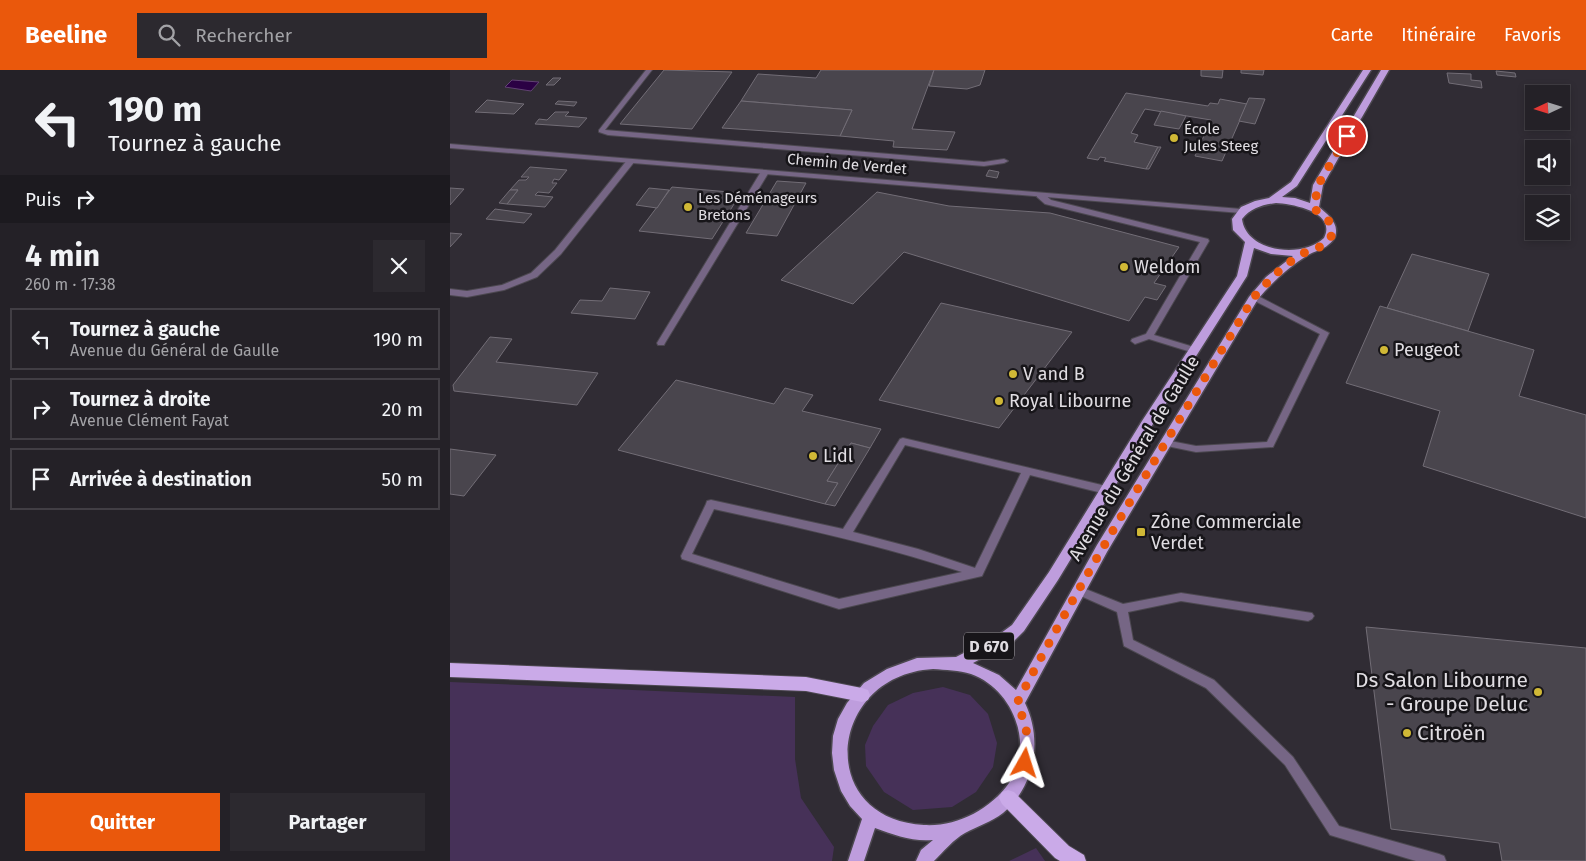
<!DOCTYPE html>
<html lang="fr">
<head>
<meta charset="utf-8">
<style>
  :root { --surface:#242127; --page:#2c292f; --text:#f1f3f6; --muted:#a3a3a7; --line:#413e44; --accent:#ea580c }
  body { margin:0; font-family:"Fira Sans",sans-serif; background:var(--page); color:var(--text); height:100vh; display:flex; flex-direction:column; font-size:19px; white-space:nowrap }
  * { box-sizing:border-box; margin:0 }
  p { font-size:16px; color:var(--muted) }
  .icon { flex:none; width:28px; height:28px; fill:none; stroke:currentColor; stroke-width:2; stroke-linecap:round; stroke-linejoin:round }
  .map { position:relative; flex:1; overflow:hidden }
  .drawer { display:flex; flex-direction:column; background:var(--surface); width:450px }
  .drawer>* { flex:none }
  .hud { background:#242127; color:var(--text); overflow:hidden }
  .needle { width:32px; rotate:266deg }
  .controls { position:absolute; left:1075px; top:15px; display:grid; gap:10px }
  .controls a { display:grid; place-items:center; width:45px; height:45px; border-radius:0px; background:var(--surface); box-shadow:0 2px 8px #0003,0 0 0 1px var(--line); font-size:25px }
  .pin { position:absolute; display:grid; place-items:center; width:42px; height:42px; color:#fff; margin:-21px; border:2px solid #fff; border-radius:50%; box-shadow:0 1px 5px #0007 }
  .me { position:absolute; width:55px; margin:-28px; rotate:6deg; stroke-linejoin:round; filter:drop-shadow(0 0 4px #0008) }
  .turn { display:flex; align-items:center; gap:18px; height:105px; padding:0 25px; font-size:22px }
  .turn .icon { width:65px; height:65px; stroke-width:2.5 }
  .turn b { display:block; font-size:35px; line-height:42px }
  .then { display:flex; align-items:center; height:48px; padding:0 25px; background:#0003; gap:10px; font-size:19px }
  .round { display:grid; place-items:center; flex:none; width:52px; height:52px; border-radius:0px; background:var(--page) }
  .headline { display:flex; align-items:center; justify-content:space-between; height:85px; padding:0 25px }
  h1 { font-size:30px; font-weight:700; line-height:38px }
  .button { display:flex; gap:10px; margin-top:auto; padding:10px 25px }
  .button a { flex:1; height:58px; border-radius:0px; background:var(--accent); color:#fff; font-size:20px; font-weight:700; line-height:58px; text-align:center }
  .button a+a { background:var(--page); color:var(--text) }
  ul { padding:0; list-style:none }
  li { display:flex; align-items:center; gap:15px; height:62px; margin:0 10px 8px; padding:0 15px; border:2px solid var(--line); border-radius:0px }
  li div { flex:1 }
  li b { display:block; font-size:19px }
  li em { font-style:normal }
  header { display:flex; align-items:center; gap:30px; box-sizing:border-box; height:70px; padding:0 25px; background:var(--accent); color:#fff }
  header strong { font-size:24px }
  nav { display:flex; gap:28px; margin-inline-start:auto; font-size:18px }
  .search { width:350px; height:45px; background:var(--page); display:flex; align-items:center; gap:12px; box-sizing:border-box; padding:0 18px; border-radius:0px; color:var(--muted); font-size:19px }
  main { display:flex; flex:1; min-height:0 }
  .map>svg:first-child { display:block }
  .green { fill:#463158 }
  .water { fill:#2b0144; stroke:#614373 }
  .building { fill:#49454d; stroke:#726d76 }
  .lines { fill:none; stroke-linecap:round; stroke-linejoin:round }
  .service-casing { stroke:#4c4850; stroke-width:2 }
  .minor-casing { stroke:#4c4850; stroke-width:2 }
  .tertiary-casing { stroke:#4c4850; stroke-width:2 }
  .primary-casing { stroke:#4c4850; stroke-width:3 }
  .trunk-casing { stroke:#4c4850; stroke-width:2 }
  .service { fill:#766685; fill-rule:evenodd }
  .minor { fill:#766685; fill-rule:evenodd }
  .tertiary { fill:#766685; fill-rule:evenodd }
  .primary { fill:#be9ddd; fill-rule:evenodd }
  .trunk { fill:#caaae8; fill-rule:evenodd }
  .route { stroke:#ea580c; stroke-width:9; stroke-dasharray:0 16.2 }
  .poi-dot { fill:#d0b836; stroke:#171519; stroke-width:2 }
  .labels { text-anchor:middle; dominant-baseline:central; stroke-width:5; stroke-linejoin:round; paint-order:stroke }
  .far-poi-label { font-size:15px; fill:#e0dde2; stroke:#171519; text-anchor:start }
  .far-street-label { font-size:15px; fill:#e0dde2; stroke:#171519 }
  .shield { fill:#171519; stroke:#a4a1a6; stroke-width:1 }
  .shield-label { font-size:16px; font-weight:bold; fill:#e0dde2 }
  .poi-label { font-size:18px; fill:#e0dde2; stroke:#171519; text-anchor:start }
  .street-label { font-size:18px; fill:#e0dde2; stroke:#171519 }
  .near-poi-label { font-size:21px; fill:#e0dde2; stroke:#171519; text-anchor:end }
</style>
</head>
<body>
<header>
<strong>Beeline</strong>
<div class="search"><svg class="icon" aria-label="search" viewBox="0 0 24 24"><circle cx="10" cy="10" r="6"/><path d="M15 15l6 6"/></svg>Rechercher</div>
<nav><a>Carte</a><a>Itinéraire</a><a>Favoris</a></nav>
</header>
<main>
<section class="drawer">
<div class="hud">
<div class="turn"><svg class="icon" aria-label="left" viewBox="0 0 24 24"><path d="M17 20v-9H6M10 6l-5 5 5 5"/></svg><div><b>190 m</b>Tournez à gauche</div></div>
<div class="then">Puis<svg class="icon" aria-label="right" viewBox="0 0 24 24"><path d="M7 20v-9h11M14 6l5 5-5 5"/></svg></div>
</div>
<div class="headline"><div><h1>4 min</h1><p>260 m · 17:38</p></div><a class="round"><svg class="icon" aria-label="close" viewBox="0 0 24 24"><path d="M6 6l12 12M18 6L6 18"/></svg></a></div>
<ul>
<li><svg class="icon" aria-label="left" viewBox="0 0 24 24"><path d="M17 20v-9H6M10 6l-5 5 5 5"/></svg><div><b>Tournez à gauche</b><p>Avenue du Général de Gaulle</p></div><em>190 m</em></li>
<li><svg class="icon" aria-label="right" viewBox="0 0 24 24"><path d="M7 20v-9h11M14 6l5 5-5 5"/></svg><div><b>Tournez à droite</b><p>Avenue Clément Fayat</p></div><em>20 m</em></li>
<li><svg class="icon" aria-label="arrive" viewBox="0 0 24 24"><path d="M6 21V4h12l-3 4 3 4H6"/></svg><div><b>Arrivée à destination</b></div><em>50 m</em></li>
</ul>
<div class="button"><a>Quitter</a><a>Partager</a></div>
</section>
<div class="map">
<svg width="1136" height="791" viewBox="0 0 1136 791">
  <rect width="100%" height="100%" fill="#302c34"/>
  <g class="green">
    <polygon points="0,612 345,627 345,689 351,728 384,777 382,791 0,791"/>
    <polygon points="493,617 520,625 538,644 547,673 543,697 526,722 502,737 463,740 434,722 416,696 415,675 423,656 438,635 463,623"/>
    <polygon points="586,778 595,791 559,791"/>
  </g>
  <polygon class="water" points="62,10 89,12 81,21 55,17"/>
  <g class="building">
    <polygon points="214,0 282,2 242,59 170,54"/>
    <polygon points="371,0 484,0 462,59 505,62 497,80 443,77 444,71 390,66 402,40 291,31 308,4 366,8"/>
    <polygon points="484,0 535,0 530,15 517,19 479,16"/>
    <polygon points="751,0 773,0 772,8 751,6"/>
    <polygon points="791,0 814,0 813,5 791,3"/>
    <polygon points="1046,1 1065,3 1066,7 1047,5"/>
    <polygon points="997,3 1021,4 1021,10 1031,11 1032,18 999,13"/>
    <polygon points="103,8 111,8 104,15 96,15"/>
    <polygon points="676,23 758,36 760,33 768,34 770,29 797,34 772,91 745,86 761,50 695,39 681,63 688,65 684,72 708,77 696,99 654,91 656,88 650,87 648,90 637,88"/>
    <polygon points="799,28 815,29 805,54 789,51"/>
    <polygon points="37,30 74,34 64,44 25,42"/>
    <polygon points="108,31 127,32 124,36 105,34"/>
    <polygon points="291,31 402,40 390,66 272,58"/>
    <polygon points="711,41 736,46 729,59 704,55"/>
    <polygon points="105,42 119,42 115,46 137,48 129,57 85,54 89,49 97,50"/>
    <polygon points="708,77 711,77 699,99 696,99"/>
    <polygon points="80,97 117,100 109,110 104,109 102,113 107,113 99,123 88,122 85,125 103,127 95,137 57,134 68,120 60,120 69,110 76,110 79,107 71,107"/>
    <polygon points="539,100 549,102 547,108 536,106"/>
    <polygon points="327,111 356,113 327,166 296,163"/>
    <polygon points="222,117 291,123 262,169 189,161"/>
    <polygon points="0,118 14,119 0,135"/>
    <polygon points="199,118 219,120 207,138 186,135"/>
    <polygon points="60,120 68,120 57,134 49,133"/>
    <polygon points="427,122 499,136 600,143 729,177 704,213 716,216 707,230 695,227 679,251 454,182 403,234 331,210"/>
    <polygon points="45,139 82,144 74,153 36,149"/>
    <polygon points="0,163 12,164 0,177"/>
    <polygon points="962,184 1039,204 1018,261 937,238"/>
    <polygon points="160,218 200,222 185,249 121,243 130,230 152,231"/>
    <polygon points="491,233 622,262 549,358 429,330"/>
    <polygon points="930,236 1084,280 1069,326 1136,345 1136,448 973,396 990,341 896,313"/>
    <polygon points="40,267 62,269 46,292 148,303 127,335 4,321 3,315"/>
    <polygon points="226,310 324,334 335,318 363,325 352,341 431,359 420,378 401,373 377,411 388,413 375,434 168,380"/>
    <polygon points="401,373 420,378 385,436 375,434 388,413 377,411"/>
    <polygon points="0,379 46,385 14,426 0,424"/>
    <polygon points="916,557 1136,578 1136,791 1052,791 1049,773 941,759"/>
  </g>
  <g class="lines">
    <defs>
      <g id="service">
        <polygon points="196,0 202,0 155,60 534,92 554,89 558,91 554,93 534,96 158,65 149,62 149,60"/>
        <polygon points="312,100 315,100 319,102 215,273 214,275 208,275 207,273"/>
        <polygon points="587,123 593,123 601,130 758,169 759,171 704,265 747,278 748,280 747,282 741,282 699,269 685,274 681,271 682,269 696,264 750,172 595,134 587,127"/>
        <polygon points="804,224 879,263 823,377 746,382 712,375 710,373 715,370 746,376 817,372 870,264 801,229 801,225"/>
        <path d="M453,368L656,416L660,417L661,420L660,423L656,424L580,405L532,506L389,539L232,489L231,486L256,434L257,431L261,430L393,459L450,369ZM455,375L571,403L525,498L468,479L403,462ZM264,439C347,457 431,475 512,502L389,529L242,484Z"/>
        <polygon points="628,516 673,534 731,523 862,543 864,546 862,549 858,551 731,531 678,542 683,570 764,610 843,687 889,756 989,784 994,786 996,791 966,791 880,765 835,695 756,618 674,576 667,542 624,523 622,520 624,517"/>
      </g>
      <polygon id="minor" points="178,89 185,91 111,184 87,207 54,220 17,227 0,225 0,219 17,221 52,215 81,203 105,180"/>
      <polygon id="tertiary" points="0,74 791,139 795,141 791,143 0,78"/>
      <path id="primary" d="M913,0H921L847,116L832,127L845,128L860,133L863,115L931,0H939L873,115L869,137C876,143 887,151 886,162C886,167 882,172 878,175C873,180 864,181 858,185C839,197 822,212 808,229L657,482L575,633C593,670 585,716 553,743C541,752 528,756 515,763C504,769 493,782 484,791H466L471,780L483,770C463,772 444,765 425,758L414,791H398L412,749L400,736L391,721L384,700L382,683L383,666L388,649L397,633L414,613L437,599L467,588L506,587L547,566L562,555L599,502L692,351L787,206L795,172L783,160L782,149L791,137L805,131L819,128L841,112ZM826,133C843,134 887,142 874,168C852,189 796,182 792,149C801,138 812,135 826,133ZM804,178L821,184L843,186L816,207L799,227L647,475L566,620L549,605L523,593L564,571L574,561L608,510L701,357L797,206ZM483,599C496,600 509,600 521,604C563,619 585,675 559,713C540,740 506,757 474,755C364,749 378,605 483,599Z"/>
      <g id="trunk">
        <polygon points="0,593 356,607 412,618 418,620 420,625 418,630 412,632 356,621 0,607"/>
        <polygon points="558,720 564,722 619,776 634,785 636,791 610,791 605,788 552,734 549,728 552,722"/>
      </g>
    </defs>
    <use href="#service" class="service-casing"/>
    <use href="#minor" class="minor-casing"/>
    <use href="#tertiary" class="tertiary-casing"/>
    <use href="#primary" class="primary-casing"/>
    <use href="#trunk" class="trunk-casing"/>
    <use href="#service" class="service"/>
    <use href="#minor" class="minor"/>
    <use href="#tertiary" class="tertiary"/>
    <use href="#primary" class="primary"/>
    <use href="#trunk" class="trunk"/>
  </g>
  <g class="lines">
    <path class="route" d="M575,693C581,670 576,655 567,633C639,494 723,361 804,227C818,211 838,190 858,181C867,178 880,175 882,163C884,152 872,144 864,139L868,115L897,66"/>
  </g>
  <g class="poi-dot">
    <circle cx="724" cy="68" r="5"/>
    <circle cx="238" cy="137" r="5"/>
    <circle cx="674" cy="197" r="5"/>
    <circle cx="934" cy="280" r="5"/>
    <circle cx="563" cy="304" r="5"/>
    <circle cx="549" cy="331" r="5"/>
    <circle cx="363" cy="386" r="5"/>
    <rect x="686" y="457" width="10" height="10" rx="2.5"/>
    <circle cx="1088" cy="622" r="5"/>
    <circle cx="957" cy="663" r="5"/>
  </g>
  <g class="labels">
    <g class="far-poi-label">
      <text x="734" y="59">École<tspan x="734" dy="17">Jules Steeg</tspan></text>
      <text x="248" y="128">Les Déménageurs<tspan x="248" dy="17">Bretons</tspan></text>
    </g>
    <g class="far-street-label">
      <text transform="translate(397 94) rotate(5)">Chemin de Verdet</text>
    </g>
    <rect class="shield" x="514" y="562.5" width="50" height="27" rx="4"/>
    <g class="shield-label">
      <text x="539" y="576">D 670</text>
    </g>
    <g class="poi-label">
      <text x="684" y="197">Weldom</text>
      <text x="944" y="280">Peugeot</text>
      <text x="573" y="304">V and B</text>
      <text x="559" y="331">Royal Libourne</text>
      <text x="373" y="386">Lidl</text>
      <text x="701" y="452">Zône Commerciale<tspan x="701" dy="21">Verdet</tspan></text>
    </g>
    <g class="street-label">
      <text transform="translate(684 388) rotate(-59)">Avenue du Général de Gaulle</text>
    </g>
    <g class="near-poi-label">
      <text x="1078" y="610">Ds Salon Libourne<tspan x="1078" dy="24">- Groupe Deluc</tspan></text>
      <text x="967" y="663" text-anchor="start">Citroën</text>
    </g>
  </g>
</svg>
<div class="controls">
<a><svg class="needle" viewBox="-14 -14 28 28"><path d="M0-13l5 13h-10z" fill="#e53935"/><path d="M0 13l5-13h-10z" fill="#a3a3a7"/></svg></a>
<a><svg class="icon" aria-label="sound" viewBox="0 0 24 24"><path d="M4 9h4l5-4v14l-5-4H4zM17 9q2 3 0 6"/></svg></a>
<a><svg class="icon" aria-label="layers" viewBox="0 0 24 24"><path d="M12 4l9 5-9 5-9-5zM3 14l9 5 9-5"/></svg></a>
</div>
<div class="pin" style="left:897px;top:66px;background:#d93025"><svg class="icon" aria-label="arrive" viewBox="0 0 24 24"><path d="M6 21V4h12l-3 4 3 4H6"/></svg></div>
<svg class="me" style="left:575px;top:693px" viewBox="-20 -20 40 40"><path d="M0-17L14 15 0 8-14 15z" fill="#ea580c" stroke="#fff" stroke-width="4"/></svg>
</div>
</main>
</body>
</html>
